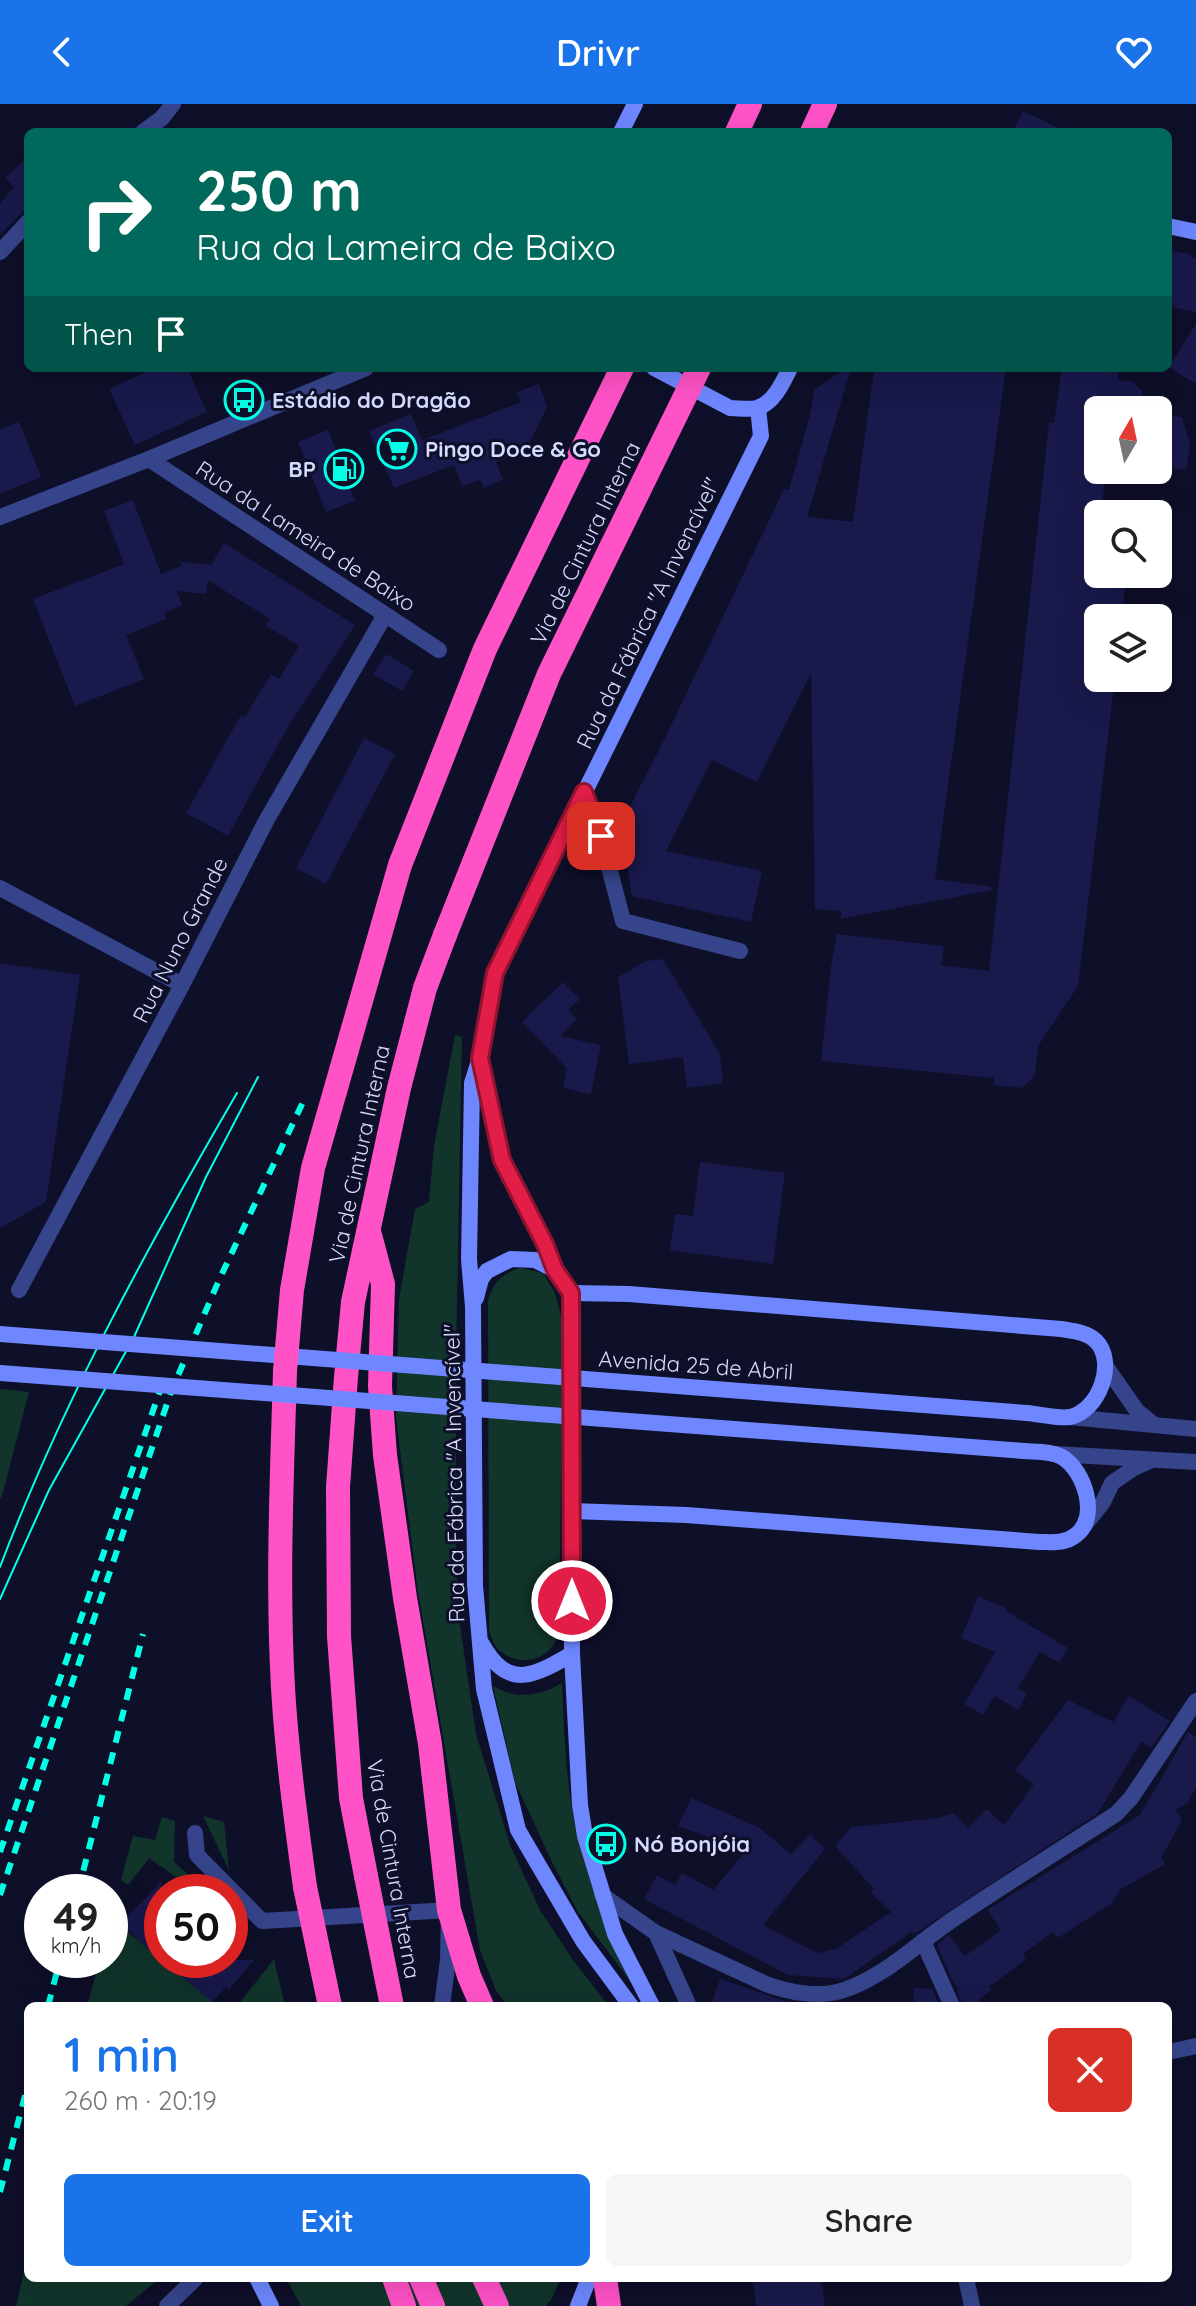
<!DOCTYPE html>
<html lang="en">
<head>
<meta charset="utf-8">
<style>
  :root { --surface:#fff; --page:#f6f6f6; --text:#222; --muted:#767676; --accent:#1a73e8 }
  body { margin:0; font-family:Quicksand,sans-serif; background:var(--page); color:var(--text); height:100vh; display:flex; flex-direction:column; font-size:30px; white-space:nowrap }
  * { box-sizing:border-box; margin:0 }
  p { font-size:26px; color:var(--muted) }
  .icon { flex:none; width:44px; height:44px; fill:none; stroke:currentColor; stroke-width:2; stroke-linecap:round; stroke-linejoin:round }
  .map { position:relative; flex:1; overflow:hidden }
  .side { position:absolute; left:24px; top:1898px; width:1148px; height:280px; display:flex; flex-direction:column; background:var(--surface); border-radius:12px; box-shadow:0 8px 32px #0002 }
  .side>* { flex:none }
  .banner { position:absolute; left:24px; top:24px; width:1148px; height:244px; border-radius:12px; box-shadow:0 8px 32px #0002; background:#00695c; color:#fff; overflow:hidden }
  .needle { width:52px; rotate:9deg }
  .tools { position:absolute; left:1084px; top:292px; display:grid; gap:16px }
  .tools a { display:grid; place-items:center; width:88px; height:88px; border-radius:12px; background:var(--surface); box-shadow:0 8px 32px #0002; font-size:40px }
  .speed { position:absolute; left:24px; top:1770px; display:flex; gap:16px; font-size:40px; font-weight:700; text-align:center }
  .speed>* { display:grid; place-content:center; width:104px; height:104px; border-radius:50%; background:var(--surface); box-shadow:0 8px 32px #0002; line-height:1 }
  .speed small { font-size:20px; font-weight:400 }
  .speed .limit { border:12px solid #d22; background:#fff; color:#111 }
  .pin { position:absolute; display:grid; place-items:center; width:68px; height:68px; color:#fff; margin:-34px; border-radius:16px; box-shadow:0 4px 12px #0006 }
  .me { position:absolute; width:88px; margin:-44px; rotate:0deg; stroke-linejoin:round; filter:drop-shadow(0 0 6px #0008) }
  .turn { display:flex; align-items:center; gap:28px; height:168px; padding:0 40px; font-size:36px }
  .turn .icon { width:104px; height:104px; stroke-width:2.5 }
  .turn b { display:block; font-size:56px; line-height:68px }
  .then { display:flex; align-items:center; height:76px; padding:0 40px; background:#0003; gap:16px; font-size:30px }
  .round { display:grid; place-items:center; flex:none; width:84px; height:84px; border-radius:12px; background:var(--page) }
  .head { display:flex; align-items:center; justify-content:space-between; height:136px; padding:0 40px }
  h1 { font-size:48px; font-weight:600; line-height:60px; color:var(--accent) }
  .button { display:flex; gap:16px; margin-top:auto; padding:16px 40px }
  .button a { flex:1; height:92px; border-radius:12px; background:var(--accent); color:#fff; font-size:32px; font-weight:600; line-height:92px; text-align:center }
  .button a+a { background:var(--page); color:var(--text) }
  header { display:flex; justify-content:space-between; align-items:center; height:104px; padding:0 40px; background:var(--accent); color:#fff; font-size:36px; font-weight:600 }
  .map>svg:first-child { display:block }
  .green { fill:#11342b }
  .building { fill:#19194c }
  .lines { fill:none; stroke-linecap:round; stroke-linejoin:round }
  .minor { stroke:#36448b; stroke-width:16 }
  .tertiary { stroke:#36448b; stroke-width:16 }
  .secondary { stroke:#6e87ff; stroke-width:16 }
  .motorway { stroke:#ff52c7; stroke-width:24 }
  .tram { stroke:#03ffe6; stroke-width:2 }
  .rail { stroke:#03ffe6; stroke-width:6; stroke-dasharray:12 10; stroke-linecap:butt }
  .secondary-bridge { stroke:#6e87ff; stroke-width:16 }
  .motorway-bridge { stroke:#ff52c7; stroke-width:24 }
  .route-casing { stroke:#92132f; stroke-width:20 }
  .route { stroke:#e11d48; stroke-width:14 }
  .labels { text-anchor:middle; dominant-baseline:central; stroke-width:6; stroke-linejoin:round; paint-order:stroke }
  .poi-label { font-size:22px; font-weight:bold; fill:#d7daff; stroke:#0e0f29; text-anchor:start }
  .street-label { font-size:22px; fill:#d7daff; stroke:#0e0f29 }
</style>
</head>
<body>
<header><svg class="icon" aria-label="back" viewBox="0 0 24 24"><path d="M15 5l-7 7 7 7"/></svg>Drivr<svg class="icon" aria-label="heart" viewBox="0 0 24 24"><path d="M12 20l-8-8c-3-5 5-10 8-4 3-6 11-1 8 4z"/></svg></header>
<div class="map">
<svg width="1196" height="2202" viewBox="0 0 1196 2202">
  <rect width="100%" height="100%" fill="#0e0f29"/>
  <g class="green">
    <polygon points="455,931 462,933 456,1252 456,1459 460,1521 476,1630 510,1741 540,1806 573,1856 609,1902 508,1902 496,1887 480,1846 418,1488 396,1314 399,1195 415,1105 429,1098 434,1042"/>
    <path d="M521,1164L543,1169L555,1189L563,1219L559,1521C558,1527 557,1535 554,1540C542,1560 512,1561 497,1544C493,1540 491,1532 489,1526L488,1196C494,1178 502,1169 521,1164Z"/>
    <polygon points="0,1285 29,1288 1,1396 0,1394"/>
    <path d="M562,1579C564,1632 566,1687 579,1739C592,1787 611,1833 631,1878L578,1808L552,1758L515,1678L493,1582C516,1596 540,1592 562,1579Z"/>
    <polygon points="203,1712 224,1718 229,1766"/>
    <polygon points="162,1713 175,1717 174,1758 208,1788 197,1788 149,1754 128,1781 121,1776 133,1732 155,1736"/>
    <polygon points="230,1807 247,1822 248,1830 242,1836 230,1826"/>
    <polygon points="111,1814 218,1902 87,1902 100,1856 110,1856"/>
    <polygon points="274,1855 285,1902 237,1902"/>
    <polygon points="28,2151 28,2174 160,2174 126,2202 16,2202"/>
    <polygon points="286,2174 561,2174 551,2196 546,2202 301,2202"/>
  </g>
  <g class="building">
    <polygon points="1023,7 1067,28 1013,28"/>
    <polygon points="28,53 28,102 0,131 0,100 14,83 5,74"/>
    <polygon points="1168,146 1188,150 1196,155 1196,208 1176,204 1168,199"/>
    <polygon points="1196,220 1196,280 1169,263"/>
    <polygon points="155,264 187,264 207,308 135,341 109,285"/>
    <polygon points="846,264 851,264 807,413 853,418 874,266 887,268 888,264 1006,264 935,775 991,783 992,786 840,815 842,807 815,805 811,569 757,678 712,656 666,747 762,767 751,818 632,792 620,722 665,634 784,385 789,386 811,307 814,286"/>
    <polygon points="1062,264 1118,264 1118,276 1134,278 1143,289 1140,306 1098,306 1098,366 1106,366 1101,410 1098,410 1094,478 1125,483 1122,514 1098,514 1098,574 1115,574 1078,882 1038,942 1035,971 1022,984 993,981 994,974 821,957 831,862 837,830 944,842 941,861 989,867 1049,319 1054,319"/>
    <polygon points="539,280 547,303 526,346 496,358 503,376 484,384 480,376 462,382 454,361 394,384 369,327 411,310 422,336 521,298 517,288"/>
    <polygon points="1158,310 1182,313 1190,341 1186,366 1158,363"/>
    <polygon points="19,318 41,373 0,390 0,326"/>
    <polygon points="328,326 355,397 326,408 298,338"/>
    <polygon points="133,396 161,470 183,461 177,457 211,461 224,439 355,521 286,626 228,732 186,709 241,611 245,613 271,570 279,575 299,542 266,522 270,515 208,476 206,490 177,487 182,501 164,509 166,515 126,531 144,575 75,602 33,495 124,460 104,407"/>
    <polygon points="386,550 414,567 402,587 373,570"/>
    <polygon points="364,634 395,650 326,780 296,764"/>
    <polygon points="663,855 720,950 723,979 687,984 683,953 629,960 618,873 646,857"/>
    <polygon points="0,859 80,871 46,1098 0,1124"/>
    <polygon points="563,878 580,895 568,906 577,915 560,932 601,941 591,990 563,984 567,964 522,918"/>
    <polygon points="700,1058 785,1069 773,1160 670,1146 675,1110 693,1112"/>
    <polygon points="978,1492 1007,1504 1006,1507 1068,1544 1059,1559 1040,1548 1018,1584 1027,1590 1018,1606 995,1592 983,1611 964,1600 995,1548 961,1534"/>
    <polygon points="1129,1592 1170,1617 1151,1644 1141,1638 1098,1709 916,1829 911,1828 847,1873 842,1875 788,1871 644,1795 657,1771 675,1781 682,1769 713,1786 746,1747 678,1722 691,1694 758,1723 791,1750 810,1731 825,1745 763,1821 817,1849 836,1845 891,1808 871,1789 874,1785 835,1742 851,1723 938,1714 953,1709 968,1724 987,1705 1004,1721 1034,1680 1015,1667 1068,1596 1113,1618"/>
    <polygon points="1188,1628 1196,1633 1196,1684 1187,1699 1176,1706 1182,1717 1161,1754 1165,1760 1121,1785 1112,1799 1058,1834 1053,1828 1023,1850 1026,1855 989,1883 991,1886 979,1896 979,1902 963,1902 957,1886 960,1886 952,1876 937,1841 949,1831 965,1852 1001,1826 987,1806 1140,1711"/>
    <polygon points="162,1777 162,1856 139,1837 122,1818"/>
    <polygon points="162,1856 254,1856 229,1886 226,1883 212,1898"/>
    <polygon points="720,1875 791,1899 790,1902 711,1902"/>
    <polygon points="914,1884 932,1885 940,1902 913,1902"/>
    <polygon points="790,2174 821,2174 825,2202 756,2202 753,2179"/>
  </g>
  <g class="lines">
    <g class="minor">
      <polyline points="143,28 162,14 173,0"/>
      <polyline points="0,148 28,118"/>
      <polyline points="149,355 439,546"/>
      <polyline points="584,688 601,732 623,817 740,847"/>
      <polyline points="0,784 182,881"/>
      <polyline points="19,1186 182,881 266,717 385,511"/>
      <polyline points="195,1729 197,1751 262,1817 449,1806 448,1856 442,1902"/>
      <path d="M602,1791L656,1829L766,1880C790,1889 820,1894 844,1886C884,1873 918,1839 952,1816C1006,1780 1061,1745 1116,1710L1131,1694L1196,1597"/>
      <polyline points="656,1829 689,1902"/>
      <polyline points="923,1837 952,1902"/>
      <polyline points="1168,1948 1196,1942"/>
      <polyline points="966,2174 972,2202"/>
    </g>
    <g class="tertiary">
      <polyline points="0,413 149,355 366,264"/>
      <polyline points="1105,1261 1137,1307 1153,1320"/>
      <polyline points="1070,1313 1196,1325"/>
      <polyline points="1055,1350 1196,1358"/>
      <polyline points="1084,1422 1103,1398 1112,1379 1134,1364 1152,1356"/>
      <polyline points="167,2202 196,2174"/>
    </g>
    <g class="secondary">
      <polyline points="621,28 635,0"/>
      <polyline points="1168,122 1196,128"/>
      <path d="M654,264L730,304C738,304 749,306 757,304C774,299 783,278 790,264"/>
      <polyline points="480,957 502,1056 545,1140 555,1166 571,1189 572,1550 580,1701 585,1732 615,1830 652,1902"/>
      <path d="M571,1189L629,1190L1061,1225C1073,1227 1087,1228 1096,1237C1117,1258 1099,1307 1070,1313C1058,1315 1039,1310 1027,1309"/>
      <polyline points="476,1194 481,1175 487,1167 511,1155 535,1156 555,1166"/>
      <path d="M572,1407L686,1411L1039,1438C1052,1438 1065,1440 1076,1431C1100,1413 1084,1366 1062,1353C1051,1347 1036,1348 1024,1347"/>
      <path d="M482,1540C508,1587 534,1572 572,1550"/>
      <polyline points="631,1902 583,1837 518,1726 484,1585 475,1482 473,1203 469,1155 472,979 480,954 495,869 761,332 758,304"/>
      <polyline points="257,2174 271,2202"/>
      <polyline points="578,2202 589,2174"/>
    </g>
    <g class="motorway">
      <polyline points="737,28 750,0"/>
      <polyline points="812,28 825,0"/>
      <polyline points="370,1131 383,1180 380,1282 385,1351 405,1494 430,1640 449,1806 469,1872 482,1902"/>
      <path d="M285,1267C282,1372 277,1478 283,1584C287,1651 296,1717 305,1783"/>
      <polyline points="366,1772 351,1694 339,1532 338,1383 346,1273 353,1198 399,984 425,884 445,831"/>
      <polyline points="394,2174 404,2202"/>
      <polyline points="421,2174 433,2202"/>
      <polyline points="484,2174 497,2202"/>
      <polyline points="605,2174 609,2202"/>
    </g>
    <g class="tram">
      <path d="M0,1463C63,1297 148,1142 237,989"/>
      <polyline points="0,1495 49,1386 134,1233 206,1073 258,973"/>
    </g>
    <g class="rail">
      <polyline points="0,1748 165,1272"/>
      <polyline points="78,1788 143,1530"/>
      <polyline points="0,1791 171,1288 219,1176 303,998"/>
      <polyline points="48,1902 60,1856"/>
      <polyline points="0,2088 28,1980"/>
    </g>
    <g class="secondary-bridge">
      <polyline points="0,1230 1027,1309"/>
      <polyline points="0,1269 1024,1347"/>
    </g>
    <g class="motorway-bridge">
      <polyline points="445,831 549,570 699,264"/>
      <polyline points="285,1267 292,1186 313,1064 400,761 485,545 622,264"/>
      <polyline points="366,1772 392,1902"/>
      <polyline points="305,1783 330,1902"/>
    </g>
  </g>
  <g class="lines">
    <defs>
      <polyline id="route" points="572,1497 571,1189 555,1166 545,1140 502,1056 480,954 495,869 584,688 601,732"/>
    </defs>
    <use href="#route" class="route-casing"/>
    <use href="#route" class="route"/>
  </g>
  <defs>
    <symbol id="bus-ring" viewBox="-11 -11 22 22"><circle r="9.5" fill="#0e0f29" stroke="#03ffe6" stroke-width="1.5"/><path d="M-5-6H5V4H4V6H2V4H-2V6H-4V4H-5ZM-3.5-4V0h7V-4ZM-3.5 1.2v1.5H-2V1.2ZM2 1.2v1.5H3.5V1.2Z" fill="#03ffe6"/></symbol>
    <symbol id="supermarket-ring" viewBox="-11 -11 22 22"><circle r="9.5" fill="#0e0f29" stroke="#03ffe6" stroke-width="1.5"/><path d="M-6-5.5h2.5l.6 2H6L4.5 2H-2.5L-4.4-4H-6ZM-1.5 3.2a1.3 1.3 0 1 0 .1 0ZM3 3.2a1.3 1.3 0 1 0 .1 0Z" fill="#03ffe6"/></symbol>
    <symbol id="fuel-ring" viewBox="-11 -11 22 22"><circle r="9.5" fill="#0e0f29" stroke="#03ffe6" stroke-width="1.5"/><path d="M-5.5-6h7V0h2V4h1.3V-2.5L3-4.5l.8-.8L6-3V5H2.5V1h-1V6h-7ZM-4.2-4.7v3.2H.2V-4.7Z" fill="#03ffe6"/></symbol>
  </defs>
  <g fill-rule="evenodd">
    <use href="#bus-ring" x="222" y="274" width="44" height="44"/>
    <use href="#supermarket-ring" x="375" y="323" width="44" height="44"/>
    <use href="#fuel-ring" x="322" y="343" width="44" height="44"/>
    <use href="#bus-ring" x="584" y="1718" width="44" height="44"/>
  </g>
  <g class="labels">
    <g class="poi-label">
      <text x="272" y="296">Estádio do Dragão</text>
      <text x="425" y="345">Pingo Doce &amp; Go</text>
      <text x="316" y="365" text-anchor="end">BP</text>
      <text x="634" y="1740">Nó Bonjóia</text>
    </g>
    <g class="street-label">
      <text transform="translate(306 432) rotate(33)">Rua da Lameira de Baixo</text>
      <text transform="translate(585 439) rotate(-64)">Via de Cintura Interna</text>
      <text transform="translate(648 509) rotate(-64)">Rua da Fábrica "A Invencível"</text>
      <text transform="translate(180 836) rotate(-63)">Rua Nuno Grande</text>
      <text transform="translate(359 1050) rotate(-78)">Via de Cintura Interna</text>
      <text transform="translate(696 1261) rotate(4)">Avenida 25 de Abril</text>
      <text transform="translate(454 1369) rotate(-91)">Rua da Fábrica "A Invencível"</text>
      <text transform="translate(394 1765) rotate(80)">Via de Cintura Interna</text>
    </g>
  </g>
</svg>
<div class="tools">
<a><svg class="needle" viewBox="-14 -14 28 28"><path d="M0-13l5 13h-10z" fill="#e53935"/><path d="M0 13l5-13h-10z" fill="#767676"/></svg></a>
<a><svg class="icon" aria-label="search" viewBox="0 0 24 24"><circle cx="10" cy="10" r="6"/><path d="M15 15l6 6"/></svg></a>
<a><svg class="icon" aria-label="layers" viewBox="0 0 24 24"><path d="M12 4l9 5-9 5-9-5zM3 14l9 5 9-5"/></svg></a>
</div>
<div class="speed"><div>49<small>km/h</small></div><div class="limit">50</div></div>
<div class="pin" style="left:601px;top:732px;background:#d93025"><svg class="icon" aria-label="arrive" viewBox="0 0 24 24"><path d="M6 21V4h12l-3 4 3 4H6"/></svg></div>
<svg class="me" style="left:572px;top:1497px" viewBox="-20 -20 40 40"><circle r="17" fill="#e11d48" stroke="#fff" stroke-width="3"/><path d="M0-11L8 9 0 5-8 9z" fill="#fff"/></svg>
<div class="banner">
<div class="turn"><svg class="icon" aria-label="right" viewBox="0 0 24 24"><path d="M7 20v-9h11M14 6l5 5-5 5"/></svg><div><b>250 m</b>Rua da Lameira de Baixo</div></div>
<div class="then">Then<svg class="icon" aria-label="arrive" viewBox="0 0 24 24"><path d="M6 21V4h12l-3 4 3 4H6"/></svg></div>
</div>
<section class="side">
<div class="head"><div><h1>1 min</h1><p>260 m · 20:19</p></div><a class="round" style="background:#d93025;color:#fff"><svg class="icon" aria-label="close" viewBox="0 0 24 24"><path d="M6 6l12 12M18 6L6 18"/></svg></a></div>
<div class="button"><a>Exit</a><a>Share</a></div>
</section>
</div>
</body>
</html>
